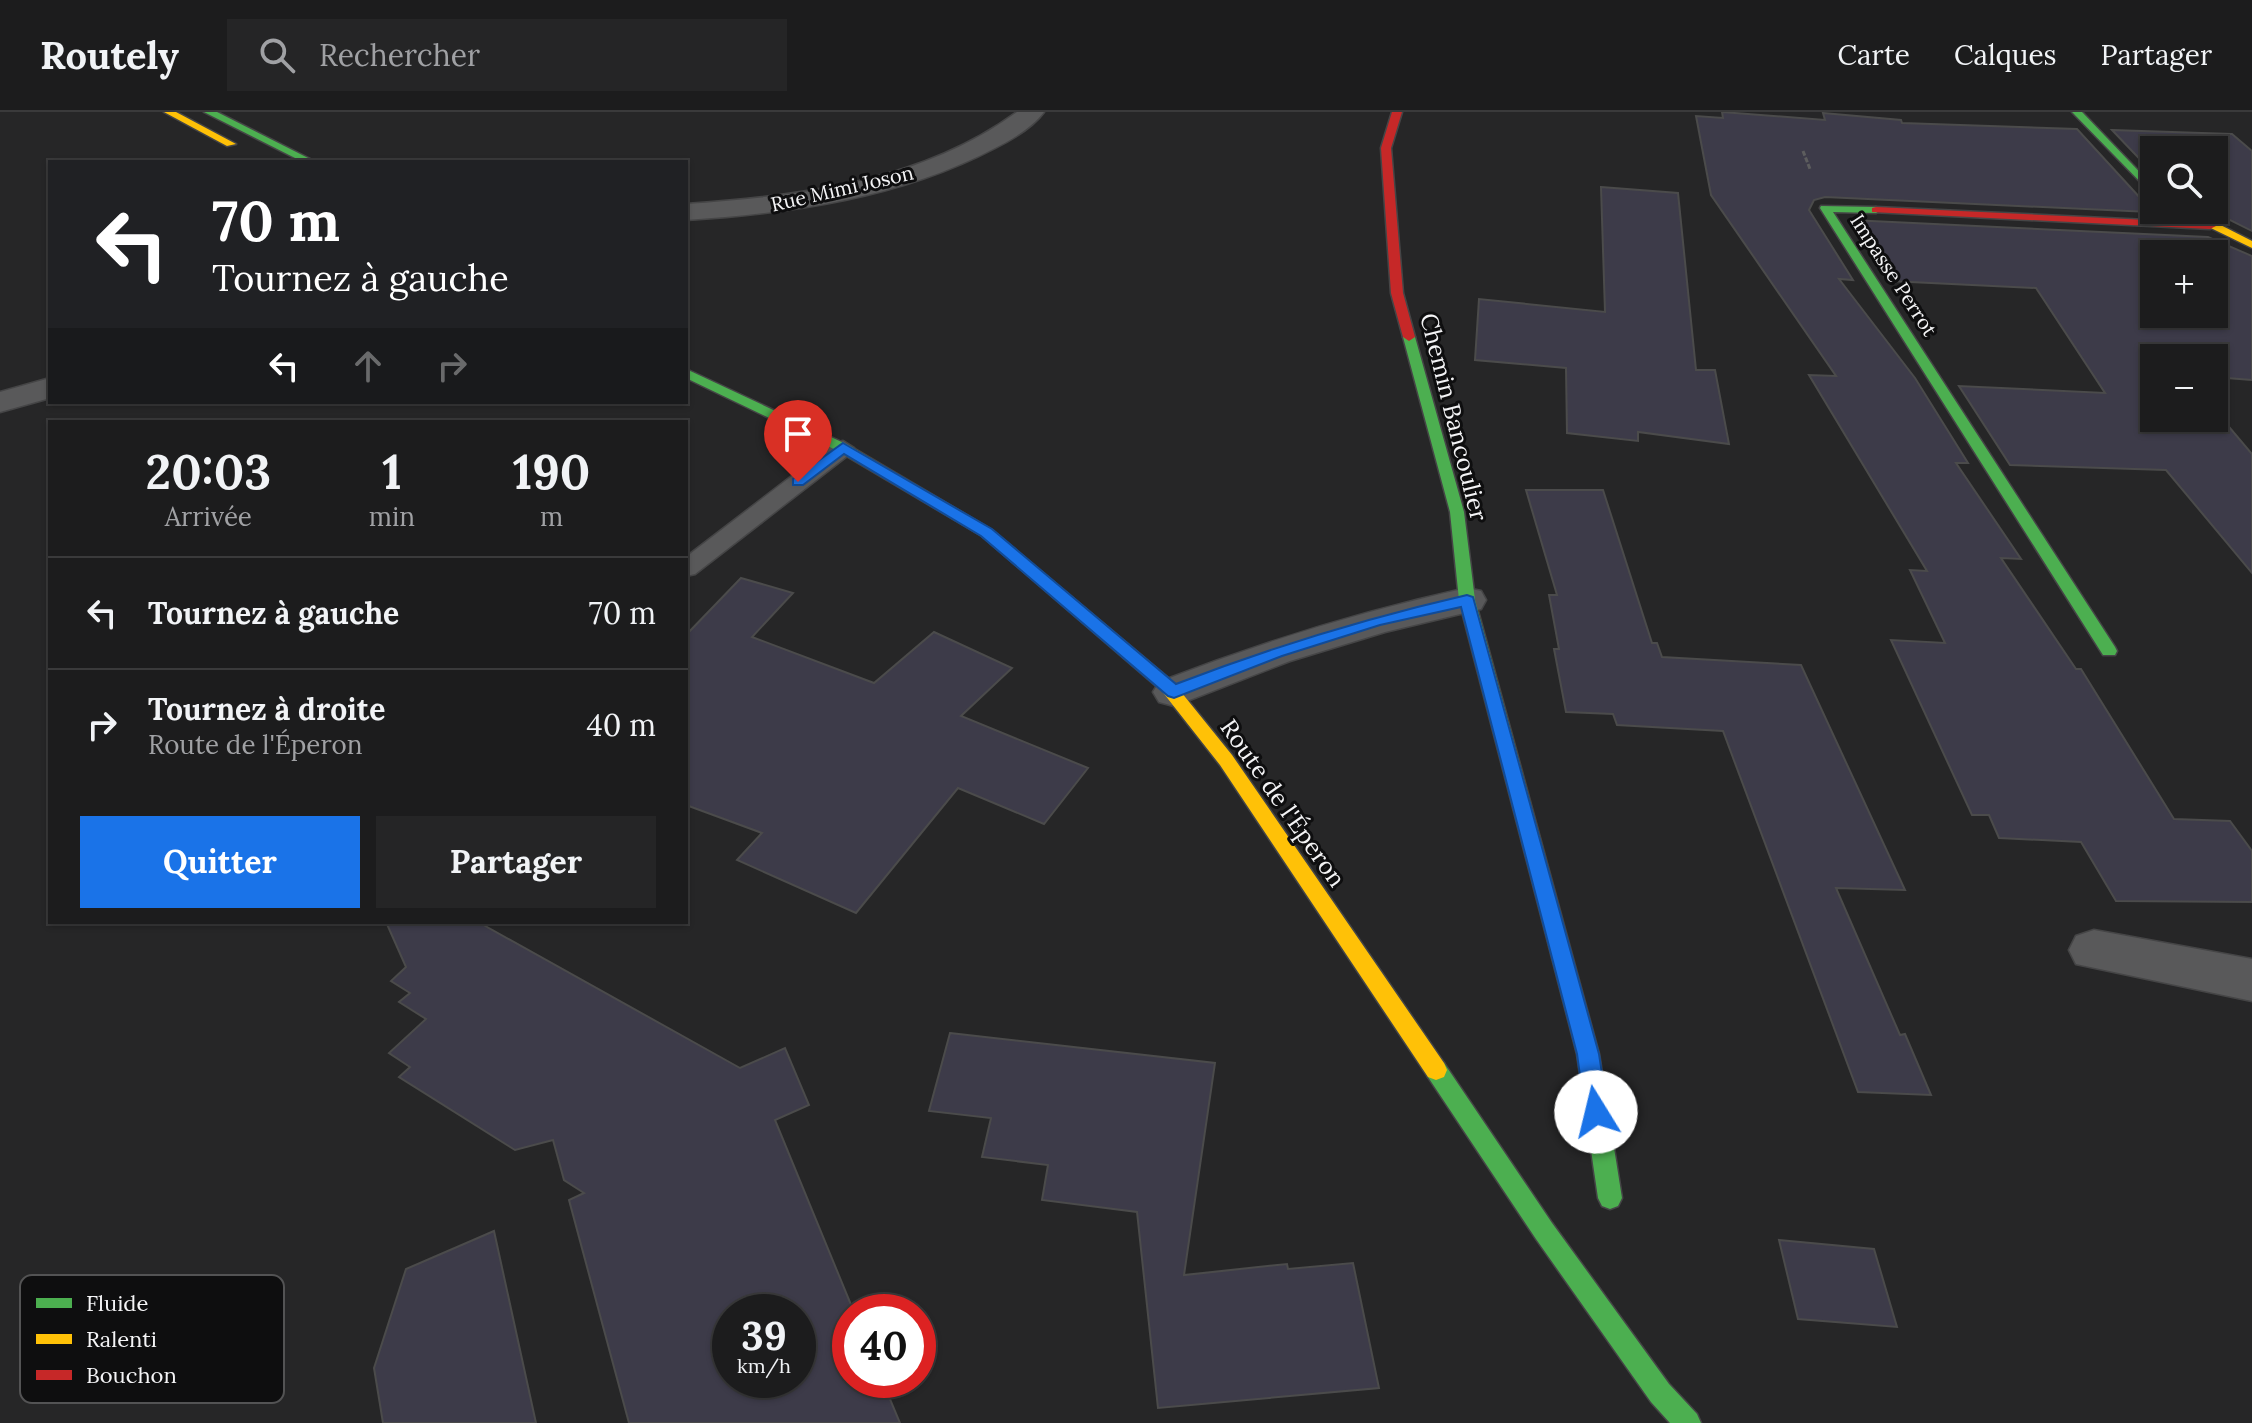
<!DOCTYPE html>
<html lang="fr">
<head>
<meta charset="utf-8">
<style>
  :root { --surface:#1c1c1d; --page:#252526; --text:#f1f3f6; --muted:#a0a1a4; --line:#3a3a3b; --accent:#1a73e8 }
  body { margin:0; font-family:Lora,serif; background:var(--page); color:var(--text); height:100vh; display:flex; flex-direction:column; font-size:30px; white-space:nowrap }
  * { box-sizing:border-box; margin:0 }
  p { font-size:26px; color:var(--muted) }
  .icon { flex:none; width:44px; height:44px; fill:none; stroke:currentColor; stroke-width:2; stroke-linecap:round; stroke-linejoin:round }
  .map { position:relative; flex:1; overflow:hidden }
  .details { position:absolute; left:48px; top:308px; width:640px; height:504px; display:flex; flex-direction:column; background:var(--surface); border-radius:0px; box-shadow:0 2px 6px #0004,0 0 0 2px var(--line) }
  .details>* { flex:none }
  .guide { position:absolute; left:48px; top:48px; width:640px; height:244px; border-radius:0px; box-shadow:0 2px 6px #0004,0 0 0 2px var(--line); background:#202124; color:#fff; overflow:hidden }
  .tools { position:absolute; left:2140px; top:24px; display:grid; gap:16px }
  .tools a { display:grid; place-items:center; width:88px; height:88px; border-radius:0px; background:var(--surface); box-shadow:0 2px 6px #0004,0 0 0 2px var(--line); font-size:40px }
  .speed { position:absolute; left:712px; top:1182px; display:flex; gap:16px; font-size:40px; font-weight:700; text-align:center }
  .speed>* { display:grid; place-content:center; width:104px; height:104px; border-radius:50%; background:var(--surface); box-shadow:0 2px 6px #0004,0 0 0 2px var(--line); line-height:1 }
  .speed small { font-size:20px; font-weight:400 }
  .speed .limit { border:12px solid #d22; background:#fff; color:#111 }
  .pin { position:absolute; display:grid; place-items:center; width:68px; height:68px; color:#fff; margin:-82px -34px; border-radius:50% 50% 50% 0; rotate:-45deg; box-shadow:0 0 8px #0007 }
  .pin .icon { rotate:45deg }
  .me { position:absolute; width:88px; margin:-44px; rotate:351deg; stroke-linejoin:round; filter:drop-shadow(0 0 6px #0008) }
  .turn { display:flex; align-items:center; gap:28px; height:168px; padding:0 32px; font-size:36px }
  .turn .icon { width:104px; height:104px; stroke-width:2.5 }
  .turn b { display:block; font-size:56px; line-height:68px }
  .lanes { display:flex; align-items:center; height:76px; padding:0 32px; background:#0003; justify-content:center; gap:40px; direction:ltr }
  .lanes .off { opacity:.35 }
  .eta { display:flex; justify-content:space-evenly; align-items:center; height:136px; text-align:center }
  .eta b { font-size:48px; font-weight:700; line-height:56px }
  .action { display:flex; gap:16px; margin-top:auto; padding:16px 32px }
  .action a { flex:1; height:92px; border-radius:0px; background:var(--accent); color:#fff; font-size:32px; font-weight:700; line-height:92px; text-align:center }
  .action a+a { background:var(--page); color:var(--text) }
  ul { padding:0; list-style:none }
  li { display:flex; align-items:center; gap:24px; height:112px; padding:0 32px; border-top:2px solid var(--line) }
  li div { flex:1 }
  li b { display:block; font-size:30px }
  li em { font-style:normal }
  header { display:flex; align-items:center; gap:48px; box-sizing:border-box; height:112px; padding:0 40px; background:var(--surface); border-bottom:2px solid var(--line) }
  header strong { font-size:38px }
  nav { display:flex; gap:44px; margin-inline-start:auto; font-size:28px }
  .search { width:560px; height:72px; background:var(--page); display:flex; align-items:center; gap:20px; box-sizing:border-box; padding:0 28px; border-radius:0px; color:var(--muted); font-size:30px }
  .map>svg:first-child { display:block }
  .building { fill:#3d3b49; stroke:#4b4b4b; stroke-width:2; fill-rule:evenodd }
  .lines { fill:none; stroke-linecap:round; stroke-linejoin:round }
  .lane-casing { stroke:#454546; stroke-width:3 }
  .street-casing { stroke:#454546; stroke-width:3 }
  .fast-casing { stroke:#454546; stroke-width:3 }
  .slow-casing { stroke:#454546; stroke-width:3 }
  .jam-casing { stroke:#454546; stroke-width:3 }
  .path { stroke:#5d5d5e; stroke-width:3; stroke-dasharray:5 2; stroke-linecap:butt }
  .lane { fill:#59595a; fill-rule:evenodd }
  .street { fill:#59595a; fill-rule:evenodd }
  .fast { fill:#4caf50; fill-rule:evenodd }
  .slow { fill:#ffc107; fill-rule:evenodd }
  .jam { fill:#c62828; fill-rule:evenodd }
  .route { fill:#1a73e8; stroke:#114b97; stroke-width:2 }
  .labels { text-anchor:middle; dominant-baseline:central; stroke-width:6; stroke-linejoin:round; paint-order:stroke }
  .far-street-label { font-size:20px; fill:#f4f4f6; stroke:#0e0e0f }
  .street-label { font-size:24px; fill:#f4f4f6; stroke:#0e0e0f }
  .key { fill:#0e0e0f; stroke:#535354; stroke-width:2 }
  .key-label { font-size:22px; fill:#f4f4f6 }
</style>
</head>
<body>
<header>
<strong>Routely</strong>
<div class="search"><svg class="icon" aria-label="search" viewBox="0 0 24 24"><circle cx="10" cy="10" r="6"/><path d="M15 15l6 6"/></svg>Rechercher</div>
<nav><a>Carte</a><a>Calques</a><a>Partager</a></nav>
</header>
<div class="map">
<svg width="2252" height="1311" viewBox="0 0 2252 1311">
  <rect width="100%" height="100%" fill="#262627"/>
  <g class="building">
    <polygon points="1722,0 1825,8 1823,1 1901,8 1902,11 2077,17 2143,89 2154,92 2154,98 2171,98 2171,101 1825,85 1814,88 1809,98 1853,168 1839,167 1915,266 1968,351 1956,351 2021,447 2001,446 2076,557 2081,557 2174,707 2230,709 2252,739 2252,790 2116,789 2081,730 1999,726 1989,703 1972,703 1891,528 1945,531 1910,458 1927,459 1809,263 1836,264 1711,83 1696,4 1723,6"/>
    <polygon points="2112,18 2232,22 2252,39 2252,119 2210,98 2214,98 2214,38 2154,38 2154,62"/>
    <polygon points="1601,75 1678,81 1696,258 1715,258 1729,332 1638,320 1638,329 1567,321 1566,256 1475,248 1479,187 1605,200"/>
    <path d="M1850,108L2208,125L2252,144V268L2214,265V246H2154V306H2214V297L2252,342V461L2166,358L2010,353L1959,274L2105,281L2036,176L1890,169ZM2154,142H2214V202H2154Z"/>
    <polygon points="1526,378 1603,378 1652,531 1657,531 1662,545 1801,553 1905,778 1836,776 1900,923 1905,922 1931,983 1858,980 1723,619 1617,613 1613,602 1566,600 1554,537 1559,537 1549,483 1557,483"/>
    <polygon points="741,466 793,481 752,525 874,571 934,520 1012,556 961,604 1088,656 1044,712 958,676 856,801 737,748 762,721 686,693 686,523"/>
    <path d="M386,810H478L740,956L785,936L809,993L775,1008L854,1200H850V1268H882L900,1311H629L569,1088L584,1081L564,1068L553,1028L515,1038L399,965L410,955L389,941L426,907L399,890L410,881L391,869L406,855ZM730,1200H798V1268H730Z"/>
    <polygon points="950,921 1215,951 1184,1163 1287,1152 1288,1157 1353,1151 1379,1276 1158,1296 1137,1100 1042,1088 1048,1053 982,1045 991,1006 929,999"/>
    <polygon points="494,1119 536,1311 383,1311 374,1256 406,1157"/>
    <polygon points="1779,1128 1874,1137 1897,1215 1798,1207"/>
  </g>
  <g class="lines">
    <defs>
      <polygon id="lane" points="843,329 854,336 851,341 695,462 686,464 686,445 835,331"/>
      <g id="street">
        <path d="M1017,0H1044C1033,15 1011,28 995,36C900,86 792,101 686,108V92C801,84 922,70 1017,0Z"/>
        <polygon points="50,266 50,286 0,300 0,280"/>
        <path d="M1467,476L1481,479L1486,488L1481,497L1385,520L1290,549L1174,594L1159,590L1153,580L1159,570C1262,530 1359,500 1467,476Z"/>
        <polygon points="2094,818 2252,847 2252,889 2076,852 2069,838 2076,824"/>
      </g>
      <g id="fast">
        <polygon points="204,0 217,0 316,50 303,50"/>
        <polygon points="2072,0 2082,0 2154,75 2154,84"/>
        <polygon points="1821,94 1876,95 1881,98 1876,101 1833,100 2115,535 2117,539 2115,543 2103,543 1820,96"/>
        <polygon points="1409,221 1415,225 1464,400 1475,488 1599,942 1622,1086 1618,1094 1610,1097 1602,1094 1598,1086 1577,942 1459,488 1450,400 1403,225"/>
        <polygon points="686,257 848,333 992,418 1173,570 1175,574 1173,578 1161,578 982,424 838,339 686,266"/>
        <polygon points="1436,948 1444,951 1552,1111 1669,1272 1697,1302 1701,1311 1670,1311 1651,1290 1536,1127 1428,965 1425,958 1428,951"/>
      </g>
      <g id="slow">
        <polygon points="164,0 176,0 236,32 227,34"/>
        <polygon points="2182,98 2191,98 2252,129 2252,136 2182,102"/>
        <polygon points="1167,568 1173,570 1232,643 1444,951 1447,958 1444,965 1436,968 1428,965 1220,653 1161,578 1159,574"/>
      </g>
      <g id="jam">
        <polygon points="1392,0 1402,0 1391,36 1403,181 1415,225 1409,229 1403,225 1391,181 1381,36"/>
        <polygon points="1876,95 2210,111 2216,114 2210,117 1872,100 1872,96"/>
      </g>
    </defs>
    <use href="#lane" class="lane-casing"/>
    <use href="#street" class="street-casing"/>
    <use href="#fast" class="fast-casing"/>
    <use href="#slow" class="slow-casing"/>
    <use href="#jam" class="jam-casing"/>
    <polyline class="path" points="1803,39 1810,57"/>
    <use href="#lane" class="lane"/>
    <use href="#street" class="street"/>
    <use href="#fast" class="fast"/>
    <use href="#slow" class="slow"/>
    <use href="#jam" class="jam"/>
  </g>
  <path class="route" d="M843,331L992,417L1176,572C1272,535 1367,506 1467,483L1473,485L1599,942L1608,1000L1604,1007L1596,1010L1588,1007L1585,1000L1577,942L1461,495L1380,513L1282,544L1174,586L1168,584L981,424L844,342L803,373H793V367Z"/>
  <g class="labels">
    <g class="far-street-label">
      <text transform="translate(842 76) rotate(-13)">Rue Mimi Joson</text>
      <text transform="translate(1894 163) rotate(57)">Impasse Perrot</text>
    </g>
    <g class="street-label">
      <text transform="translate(1454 305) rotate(76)">Chemin Bancoulier</text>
      <text transform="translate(1283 691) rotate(55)">Route de l'Éperon</text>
    </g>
  </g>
  <rect x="20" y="1163" width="264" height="128" rx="12" class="key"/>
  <rect x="36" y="1186" width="36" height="10" fill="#4caf50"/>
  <rect x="36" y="1222" width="36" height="10" fill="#ffc107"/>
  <rect x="36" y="1258" width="36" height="10" fill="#c62828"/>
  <g class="key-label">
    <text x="86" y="1199">Fluide</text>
    <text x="86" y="1235">Ralenti</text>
    <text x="86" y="1271">Bouchon</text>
  </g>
</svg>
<div class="tools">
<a><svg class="icon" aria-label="search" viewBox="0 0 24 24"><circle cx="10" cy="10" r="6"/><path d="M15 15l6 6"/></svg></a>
<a>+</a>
<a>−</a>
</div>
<div class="speed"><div>39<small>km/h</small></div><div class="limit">40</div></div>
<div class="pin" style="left:798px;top:370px;background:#d93025"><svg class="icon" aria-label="arrive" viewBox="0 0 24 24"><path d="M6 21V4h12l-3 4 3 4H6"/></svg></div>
<svg class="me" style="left:1596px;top:1000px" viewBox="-20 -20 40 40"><circle r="19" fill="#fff"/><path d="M0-13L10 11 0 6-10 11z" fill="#1a73e8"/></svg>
<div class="guide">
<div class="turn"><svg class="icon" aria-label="left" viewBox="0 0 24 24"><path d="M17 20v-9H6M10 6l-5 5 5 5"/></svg><div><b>70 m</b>Tournez à gauche</div></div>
<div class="lanes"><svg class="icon" aria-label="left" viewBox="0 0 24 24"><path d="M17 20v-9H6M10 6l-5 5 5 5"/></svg><svg class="icon off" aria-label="ahead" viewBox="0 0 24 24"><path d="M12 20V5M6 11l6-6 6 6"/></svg><svg class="icon off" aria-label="right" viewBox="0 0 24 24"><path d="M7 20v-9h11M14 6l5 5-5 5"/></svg></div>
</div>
<section class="details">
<div class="eta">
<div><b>20:03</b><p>Arrivée</p></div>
<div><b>1</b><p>min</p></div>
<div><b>190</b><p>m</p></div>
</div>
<ul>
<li><svg class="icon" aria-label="left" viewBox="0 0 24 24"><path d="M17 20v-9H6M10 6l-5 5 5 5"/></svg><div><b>Tournez à gauche</b></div><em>70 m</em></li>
<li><svg class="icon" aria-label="right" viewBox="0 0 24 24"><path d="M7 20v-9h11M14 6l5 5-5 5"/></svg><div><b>Tournez à droite</b><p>Route de l'Éperon</p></div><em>40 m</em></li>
</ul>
<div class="action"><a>Quitter</a><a>Partager</a></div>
</section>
</div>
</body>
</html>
